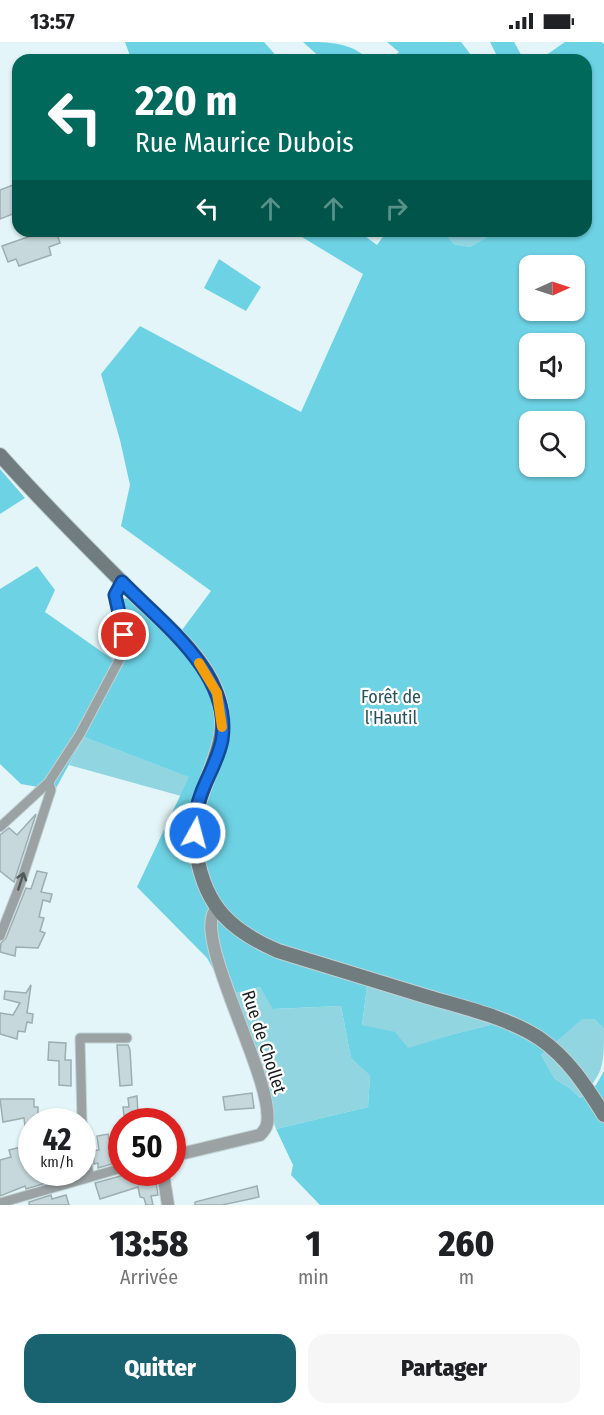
<!DOCTYPE html>
<html lang="fr">
<head>
<meta charset="utf-8">
<style>
  :root { --surface:#fff; --page:#f6f6f6; --text:#202124; --muted:#757577; --accent:#18636f }
  body { margin:0; font-family:"Fira Sans Condensed",sans-serif; background:var(--page); color:var(--text); height:100vh; display:flex; flex-direction:column; font-size:22px; white-space:nowrap }
  * { box-sizing:border-box; margin:0 }
  p { font-size:20px; color:var(--muted) }
  .icon { flex:none; width:33px; height:33px; fill:none; stroke:currentColor; stroke-width:2; stroke-linecap:round; stroke-linejoin:round }
  .map { position:relative; height:1163px; overflow:hidden }
  .drawer { display:flex; flex-direction:column; background:var(--surface); flex:1 }
  .drawer>* { flex:none }
  .banner { position:absolute; left:12px; top:12px; width:580px; height:183px; border-radius:18px; box-shadow:0 2px 4px #0004; background:#00695c; color:#fff; overflow:hidden }
  .needle { width:39px; rotate:87deg }
  .tools { position:absolute; left:519px; top:213px; display:grid; gap:12px }
  .tools a { display:grid; place-items:center; width:66px; height:66px; border-radius:12px; background:var(--surface); box-shadow:0 2px 4px #0004; font-size:30px }
  .speed { position:absolute; left:18px; top:1066px; display:flex; gap:12px; font-size:30px; font-weight:700; text-align:center }
  .speed>* { display:grid; place-content:center; width:78px; height:78px; border-radius:50%; background:var(--surface); box-shadow:0 2px 4px #0004; line-height:1 }
  .speed small { font-size:15px; font-weight:400 }
  .speed .limit { border:9px solid #d22; background:#fff; color:#111 }
  .pin { position:absolute; display:grid; place-items:center; width:51px; height:51px; color:#fff; margin:-26px; border:3px solid #fff; border-radius:50%; box-shadow:0 2px 6px #0007 }
  .me { position:absolute; width:66px; margin:-33px; rotate:7deg; stroke-linejoin:round; filter:drop-shadow(0 0 4px #0008) }
  .turn { display:flex; align-items:center; gap:21px; height:126px; padding:0 24px; font-size:27px }
  .turn .icon { width:78px; height:78px; stroke-width:2.5 }
  .turn b { display:block; font-size:42px; line-height:51px }
  .lanes { display:flex; align-items:center; height:57px; padding:0 24px; background:#0003; justify-content:center; gap:30px; direction:ltr }
  .lanes .off { opacity:.35 }
  .eta { display:flex; justify-content:space-evenly; align-items:center; height:102px; text-align:center }
  .eta b { font-size:36px; font-weight:800; line-height:42px }
  .button { display:flex; gap:12px; margin-top:auto; padding:12px 24px }
  .button a { flex:1; height:69px; border-radius:18px; background:var(--accent); color:#fff; font-size:24px; font-weight:800; line-height:69px; text-align:center }
  .button a+a { background:var(--page); color:var(--text) }
  .status { display:flex; justify-content:space-between; align-items:center; height:42px; padding:0 30px; background:var(--surface); direction:ltr }
  .status svg { height:16px; fill:currentColor }
  .map>svg:first-child { display:block }
  .green { fill:#91d5e1 }
  .forest { fill:#6dd2e4; fill-rule:evenodd }
  .building { fill:#c6d8db; stroke:#9daeb1; stroke-width:1.5 }
  .lines { fill:none; stroke-linecap:round; stroke-linejoin:round }
  .minor-casing { stroke:#c2d2d5; stroke-width:11 }
  .tertiary-casing { stroke:#c2d2d5; stroke-width:14 }
  .secondary-casing { stroke:#c2d2d5; stroke-width:16 }
  .minor { stroke:#9ba2a3; stroke-width:9 }
  .tertiary { stroke:#9ba2a3; stroke-width:12 }
  .secondary { stroke:#717c7e; stroke-width:14 }
  .oneway { stroke:#52595a }
  .route-casing { stroke:#114b97; stroke-width:15 }
  .route { stroke:#1a73e8; stroke-width:10 }
  .slow { stroke:#f59e0b; stroke-width:10 }
  .labels { text-anchor:middle; dominant-baseline:central; stroke-width:4.5; stroke-linejoin:round; paint-order:stroke }
  .park-label { font-size:18px; fill:#27545b; stroke:#fff }
  .street-label { font-size:18px; fill:#161d1e; stroke:#fff }
</style>
</head>
<body>
<div class="status"><b>13:57</b><svg viewBox="0 0 49 12"><path d="M0 12V9h3v3zM5 12V6h3v6zM10 12V3h3v9zM15 12V0h3v12zM26 1h20v11H26zM47 4h2v5h-2z"/></svg></div>
<div class="map">
<svg width="604" height="1163" viewBox="0 0 604 1163">
  <rect width="100%" height="100%" fill="#e3f5f8"/>
  <g class="green">
    <polygon points="443,189 497,189 470,205 454,202"/>
    <polygon points="84,695 190,735 181,754 69,723"/>
    <polygon points="369,929 497,971 490,983 454,992 408,1007 362,983"/>
    <polygon points="260,945 274,967 341,964 351,1016 370,1034 368,1065 276,1087 228,953"/>
    <path d="M582,976L594,977L604,987C604,1024 604,1031 580,1056L571,1047L555,1037L541,1013Z"/>
  </g>
  <g class="forest">
    <polygon points="125,0 264,0 280,18 129,18 129,11"/>
    <path d="M303,0C329,0 351,0 369,18H323Z"/>
    <polygon points="387,0 461,0 475,18 389,18 399,10"/>
    <polygon points="490,0 514,0 524,18 499,18"/>
    <path d="M565,0H601L604,2V987L594,977H582L541,1013L555,1037L571,1047L580,1056L596,1043L604,1029V1163H320L291,1133L293,1123L276,1087L368,1065L370,1034L351,1016L341,964L273,967L260,945L228,953L207,916L137,845L189,735L84,695L55,748L21,742L0,722V547L37,524L55,548L45,570L122,624V557L137,555L182,588L211,549L121,484L130,443L120,398L101,332L140,284L301,370L363,232L292,189H358L377,203L387,189H443L454,202L470,205L497,189H586V18H539ZM530,224H574V268H530ZM530,302H574V346H530ZM530,380H574V424H530ZM369,929L497,971L490,983L454,992L408,1006L395,990L362,983Z"/>
    <polygon points="219,217 261,245 246,269 204,246"/>
    <polygon points="0,427 25,456 0,472"/>
  </g>
  <g class="building">
    <polygon points="18,141 18,170 0,177 0,148"/>
    <polygon points="45,189 56,189 60,201 49,205 51,213 19,224 16,217 8,220 2,204"/>
    <polygon points="36,772 14,840 0,829 0,793 9,786 17,793"/>
    <polygon points="37,829 47,831 41,850 52,852 50,860 43,858 39,875 44,876 40,889 45,891 38,906 16,905 15,914 0,910 1,901 6,896 26,846 31,847"/>
    <polygon points="31,943 27,971 33,972 32,981 27,980 25,990 18,989 17,997 0,992 0,971 13,973 20,961 4,957 5,949 26,951"/>
    <polygon points="49,1000 66,1001 65,1018 71,1018 71,1044 59,1043 59,1019 48,1018"/>
    <polygon points="117,1003 128,1003 130,1008 132,1043 120,1044"/>
    <polygon points="252,1051 254,1066 225,1068 223,1055"/>
    <polygon points="137,1054 138,1073 124,1074 123,1065 129,1065 128,1056"/>
    <polygon points="0,1057 34,1057 34,1065 38,1065 38,1074 34,1074 34,1080 32,1080 32,1101 27,1101 24,1076 3,1080"/>
    <polygon points="108,1092 109,1097 118,1096 118,1099 122,1099 122,1119 98,1126 98,1121 94,1122 93,1109 99,1108 97,1094"/>
    <polygon points="32,1102 32,1131 61,1131 62,1136 26,1147 25,1144 0,1154 0,1118 11,1115 9,1108"/>
    <polygon points="131,1131 139,1131 141,1138 155,1134 158,1153 151,1154 153,1163 146,1163 144,1156 140,1155 138,1145 100,1157 95,1141"/>
    <polygon points="257,1144 259,1155 222,1163 195,1163 195,1160"/>
    <polygon points="51,1153 52,1157 66,1153 69,1163 29,1163 29,1160"/>
  </g>
  <g class="lines">
    <defs>
      <g id="minor">
        <polyline points="0,785 49,740 80,692 123,611 124,593 115,553 122,540"/>
        <polyline points="0,894 20,843 51,748 49,740"/>
        <polyline points="82,1080 80,996 127,996"/>
        <polyline points="82,1081 89,1134"/>
        <polyline points="0,1161 122,1126"/>
      </g>
      <g id="tertiary">
        <path d="M172,1114L260,1093C263,1090 266,1087 267,1082C276,1039 188,890 217,866"/>
        <polyline points="163,1131 168,1163"/>
      </g>
      <path id="secondary" d="M0,413C39,457 81,499 123,541C153,573 202,608 217,651C233,697 207,726 197,769C193,783 195,800 197,814C206,866 232,889 278,909C328,924 378,940 428,955C465,966 506,975 539,996C568,1016 586,1044 604,1073"/>
    </defs>
    <use href="#minor" class="minor-casing"/>
    <use href="#tertiary" class="tertiary-casing"/>
    <use href="#secondary" class="secondary-casing"/>
    <use href="#minor" class="minor"/>
    <use href="#tertiary" class="tertiary"/>
    <use href="#secondary" class="secondary"/>
  </g>
  <defs><path id="oneway-shaft" d="M-6 0H5M1.5-3L5.5 0L1.5 3" fill="none" stroke-width="1.6" stroke-linecap="round" stroke-linejoin="round" transform="scale(1.5)"/></defs>
  <use class="oneway" href="#oneway-shaft" transform="translate(21 839) rotate(-72)"/>
  <g class="lines">
    <defs>
      <path id="route" d="M124,593L115,553L122,540C163,582 232,632 222,698C217,724 199,746 196,772C195,778 195,785 195,791"/>
    </defs>
    <use href="#route" class="route-casing"/>
    <use href="#route" class="route"/>
    <polyline class="slow" points="199,621 217,651 222,685"/>
  </g>
  <g class="labels">
    <g class="park-label">
      <text x="391" y="655">Forêt de<tspan x="391" dy="21">l'Hautil</tspan></text>
    </g>
    <g class="street-label">
      <text transform="translate(264 1000) rotate(72)">Rue de Chollet</text>
    </g>
  </g>
</svg>
<div class="tools">
<a><svg class="needle" viewBox="-14 -14 28 28"><path d="M0-13l5 13h-10z" fill="#e53935"/><path d="M0 13l5-13h-10z" fill="#757577"/></svg></a>
<a><svg class="icon" aria-label="sound" viewBox="0 0 24 24"><path d="M4 9h4l5-4v14l-5-4H4zM17 9q2 3 0 6"/></svg></a>
<a><svg class="icon" aria-label="search" viewBox="0 0 24 24"><circle cx="10" cy="10" r="6"/><path d="M15 15l6 6"/></svg></a>
</div>
<div class="speed"><div>42<small>km/h</small></div><div class="limit">50</div></div>
<div class="pin" style="left:124px;top:593px;background:#d93025"><svg class="icon" aria-label="arrive" viewBox="0 0 24 24"><path d="M6 21V4h12l-3 4 3 4H6"/></svg></div>
<svg class="me" style="left:195px;top:791px" viewBox="-20 -20 40 40"><circle r="17" fill="#1a73e8" stroke="#fff" stroke-width="3"/><path d="M0-11L8 9 0 5-8 9z" fill="#fff"/></svg>
<div class="banner">
<div class="turn"><svg class="icon" aria-label="left" viewBox="0 0 24 24"><path d="M17 20v-9H6M10 6l-5 5 5 5"/></svg><div><b>220 m</b>Rue Maurice Dubois</div></div>
<div class="lanes"><svg class="icon" aria-label="left" viewBox="0 0 24 24"><path d="M17 20v-9H6M10 6l-5 5 5 5"/></svg><svg class="icon off" aria-label="ahead" viewBox="0 0 24 24"><path d="M12 20V5M6 11l6-6 6 6"/></svg><svg class="icon off" aria-label="ahead" viewBox="0 0 24 24"><path d="M12 20V5M6 11l6-6 6 6"/></svg><svg class="icon off" aria-label="right" viewBox="0 0 24 24"><path d="M7 20v-9h11M14 6l5 5-5 5"/></svg></div>
</div>
</div>
<section class="drawer">
<div class="eta">
<div><b>13:58</b><p>Arrivée</p></div>
<div><b>1</b><p>min</p></div>
<div><b>260</b><p>m</p></div>
</div>
<div class="button"><a>Quitter</a><a>Partager</a></div>
</section>
</body>
</html>
